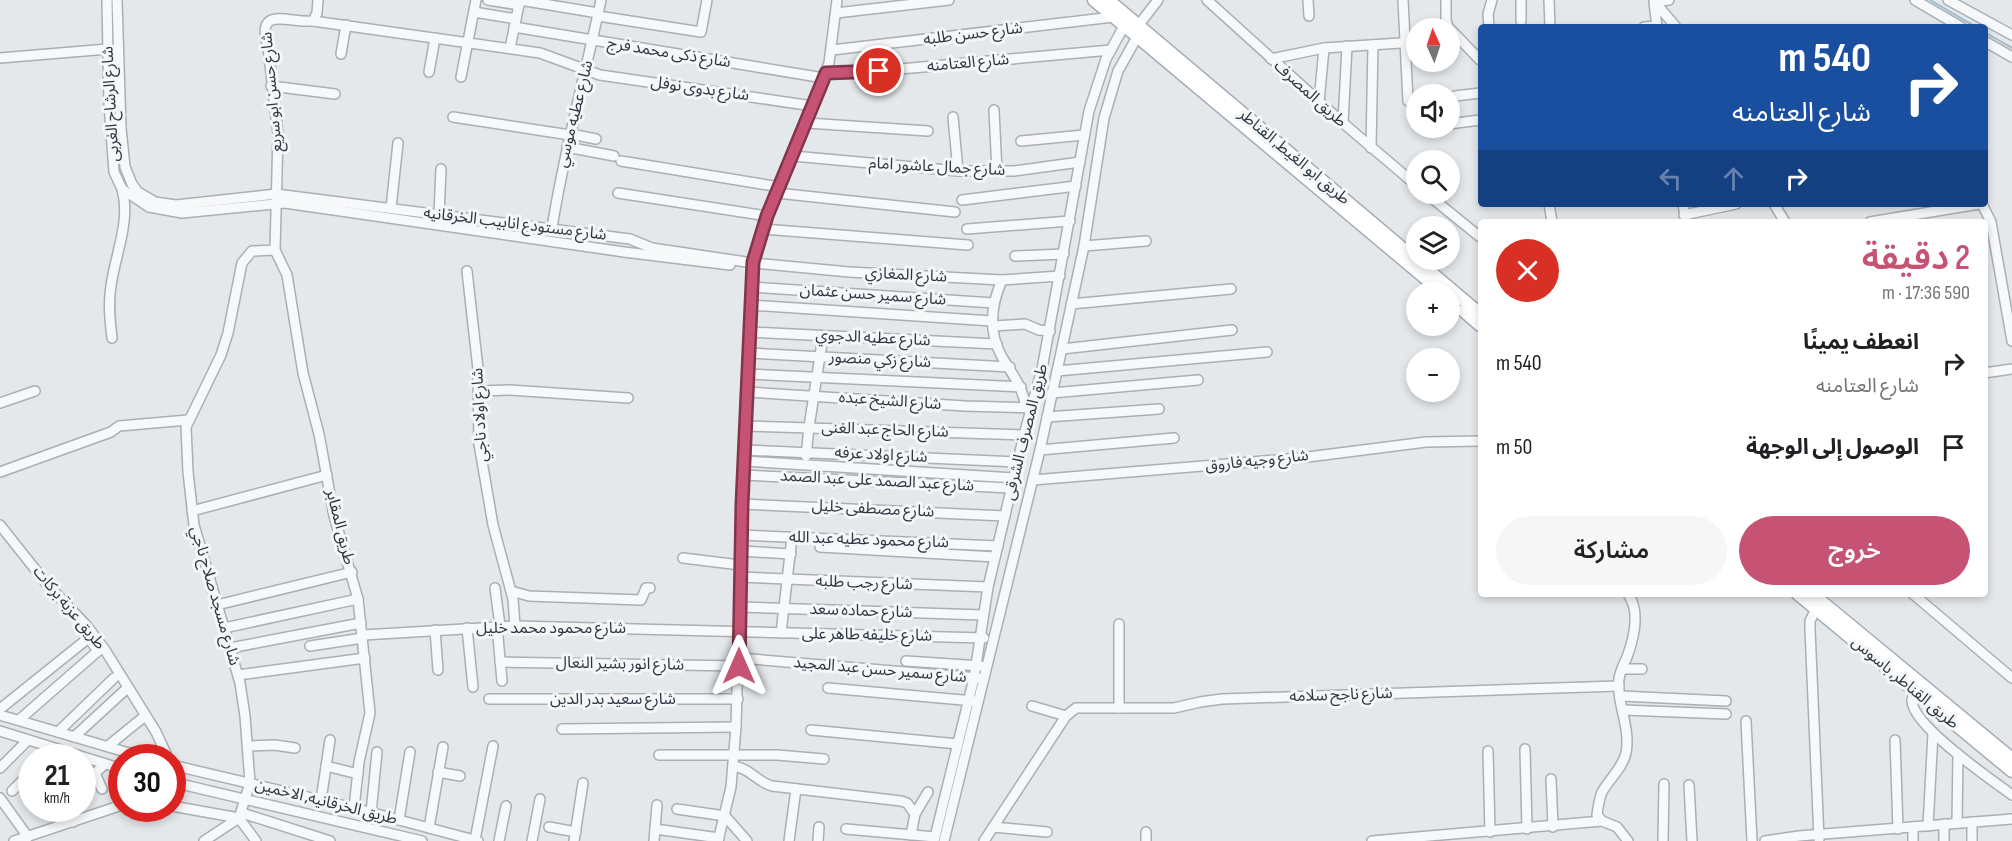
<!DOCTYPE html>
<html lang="ar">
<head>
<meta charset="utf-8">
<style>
  :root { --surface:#fff; --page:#f6f6f6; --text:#202124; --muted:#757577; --accent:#c65373 }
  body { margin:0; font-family:"Sofia Sans Condensed","Noto Sans Arabic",sans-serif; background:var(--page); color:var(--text); direction:rtl; height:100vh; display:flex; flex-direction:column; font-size:22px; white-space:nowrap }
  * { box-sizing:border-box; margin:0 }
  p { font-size:20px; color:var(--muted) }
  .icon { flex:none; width:33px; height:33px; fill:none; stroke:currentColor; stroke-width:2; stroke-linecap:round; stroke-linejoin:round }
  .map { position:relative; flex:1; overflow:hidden; direction:ltr }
  .panel { position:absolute; left:1478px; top:219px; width:510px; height:378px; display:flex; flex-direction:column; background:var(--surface); border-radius:6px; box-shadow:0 3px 9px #0003; direction:rtl }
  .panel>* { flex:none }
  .banner { position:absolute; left:1478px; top:24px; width:510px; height:183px; border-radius:6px; box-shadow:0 3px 9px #0003; direction:rtl; background:#1a4fa0; color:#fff; overflow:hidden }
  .needle { width:39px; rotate:357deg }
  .fabs { position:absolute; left:1406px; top:18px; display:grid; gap:12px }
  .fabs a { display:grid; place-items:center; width:54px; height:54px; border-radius:50%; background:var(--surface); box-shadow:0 3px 9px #0003; font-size:30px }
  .speed { position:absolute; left:18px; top:744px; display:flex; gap:12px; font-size:30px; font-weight:700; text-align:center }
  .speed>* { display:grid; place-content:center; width:78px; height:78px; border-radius:50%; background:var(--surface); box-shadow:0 3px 9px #0003; line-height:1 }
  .speed small { font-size:15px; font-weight:400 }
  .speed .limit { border:9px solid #d22; background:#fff; color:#111 }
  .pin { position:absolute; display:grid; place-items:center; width:51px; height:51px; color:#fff; margin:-26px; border:3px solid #fff; border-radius:50%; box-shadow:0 2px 6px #0007 }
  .me { position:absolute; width:66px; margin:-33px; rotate:0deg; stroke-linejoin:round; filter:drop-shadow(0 0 4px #0008) }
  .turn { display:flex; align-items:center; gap:21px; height:126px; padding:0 18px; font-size:27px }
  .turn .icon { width:78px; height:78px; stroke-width:2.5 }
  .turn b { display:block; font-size:42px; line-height:51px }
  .lanes { display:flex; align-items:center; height:57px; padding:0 18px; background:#0003; justify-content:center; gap:30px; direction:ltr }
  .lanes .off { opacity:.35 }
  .round { display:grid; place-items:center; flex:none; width:63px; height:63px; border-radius:32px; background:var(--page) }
  .overview { display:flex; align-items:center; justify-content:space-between; height:102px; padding:0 18px }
  h1 { font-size:36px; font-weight:600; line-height:45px; color:var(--accent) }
  .action { display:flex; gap:12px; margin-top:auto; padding:12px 18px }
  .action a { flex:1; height:69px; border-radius:36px; background:var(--accent); color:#fff; font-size:24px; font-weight:600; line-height:69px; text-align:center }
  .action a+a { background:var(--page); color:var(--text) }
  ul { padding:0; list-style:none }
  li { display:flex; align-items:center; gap:18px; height:84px; padding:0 18px }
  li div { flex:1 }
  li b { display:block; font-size:22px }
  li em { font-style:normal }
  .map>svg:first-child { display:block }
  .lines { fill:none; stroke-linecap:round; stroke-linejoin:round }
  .stream { stroke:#a2b9c8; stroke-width:2 }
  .minor-casing { stroke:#a9afb5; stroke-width:12 }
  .major-casing { stroke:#a4adb6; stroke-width:15 }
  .minor { stroke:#f7f8f9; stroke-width:9 }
  .major { stroke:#fff; stroke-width:12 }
  .route-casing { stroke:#81364b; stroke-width:15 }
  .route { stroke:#c65373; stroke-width:10 }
  .labels { text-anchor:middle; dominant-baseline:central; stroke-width:6; stroke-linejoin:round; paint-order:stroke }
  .street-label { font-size:16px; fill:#2d3742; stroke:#f4f6f8 }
</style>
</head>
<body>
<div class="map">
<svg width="2012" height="841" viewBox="0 0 2012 841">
  <rect width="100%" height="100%" fill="#e4e8eb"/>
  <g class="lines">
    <g class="stream">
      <polyline points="1930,0 1976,27"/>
      <polyline points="1984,32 2012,48"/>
    </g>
    <defs>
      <g id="minor">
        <polyline points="107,0 109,104 114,172 122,189 149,207 182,213 285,203 624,252 730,265"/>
        <polyline points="117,0 121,128 125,167 132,184 138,192 155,202 176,205 276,194 630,239 652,248 753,263 849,272 1002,280 1060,276"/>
        <polyline points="488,0 519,5"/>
        <polyline points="520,0 598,13"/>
        <polyline points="1207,0 1343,123 1416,185"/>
        <polyline points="1308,0 1309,16"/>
        <polyline points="1403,0 1408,101"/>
        <polyline points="1446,0 1446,20 1448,27 1480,60"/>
        <polyline points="1521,0 1521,21"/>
        <polyline points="1549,0 1550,27"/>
        <polyline points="1915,0 1961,27"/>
        <polyline points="1948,0 2012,35"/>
        <polyline points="1655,2 1676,27"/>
        <polyline points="474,12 516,19"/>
        <polyline points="836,13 949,0"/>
        <polyline points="598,16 701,32 707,0"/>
        <polyline points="313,21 540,53 600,75 813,106"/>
        <polyline points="1138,26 1158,0"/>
        <polyline points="514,27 824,78"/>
        <polyline points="1489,27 1488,14 1492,0"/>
        <polyline points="1644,27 1657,26"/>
        <polyline points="1657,27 1654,2 1669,0"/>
        <polyline points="1984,41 2012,57"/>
        <polyline points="510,48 520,0"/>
        <polyline points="832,50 1113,17"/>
        <polyline points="341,54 346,25"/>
        <polyline points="0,58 108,49"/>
        <polyline points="1271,59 1324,48 1416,42"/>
        <polyline points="429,72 435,38"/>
        <polyline points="826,73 856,73 1111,50"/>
        <polyline points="461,77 476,0"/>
        <polyline points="271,86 335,94"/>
        <polyline points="1455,96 1480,93"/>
        <polyline points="1319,102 1324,48"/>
        <polyline points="994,110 997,172"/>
        <polyline points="453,117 570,135"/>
        <polyline points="953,117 958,171"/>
        <polyline points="807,123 928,131"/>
        <polyline points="1343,123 1347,46"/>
        <polyline points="1449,124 1480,120"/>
        <polyline points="571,134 596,139"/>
        <polyline points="1021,141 1084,135"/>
        <polyline points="567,147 614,156"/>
        <polyline points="1371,148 1373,45"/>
        <polyline points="793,156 958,171 1014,171 1080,162"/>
        <polyline points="621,161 780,187"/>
        <polyline points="618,193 767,216"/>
        <polyline points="777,193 955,212"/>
        <polyline points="1427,194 1480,237"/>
        <polyline points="962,200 1076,186"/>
        <polyline points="1549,204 1552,222"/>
        <polyline points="1683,204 1686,222"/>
        <polyline points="1774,204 1785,222"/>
        <polyline points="1982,204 1991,222 2012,341"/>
        <polyline points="391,208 398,143"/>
        <polyline points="439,214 441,169"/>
        <polyline points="1684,215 1736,204"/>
        <polyline points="1870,222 1979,204"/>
        <path d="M552,228C564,151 585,76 601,0"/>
        <polyline points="763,229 968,245"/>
        <polyline points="967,229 1070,221"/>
        <polyline points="1084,246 1146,241"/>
        <polyline points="275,250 287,275 303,373 319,434 334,516 358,599 370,713 359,762 354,808"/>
        <polyline points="1015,256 1064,254"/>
        <polyline points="467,271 478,369 479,444 493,525 513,599 515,626"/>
        <path d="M1002,280C991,305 988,332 1002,357C1012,374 1023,387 1026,408"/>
        <polyline points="751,287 994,303"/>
        <polyline points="1071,304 1231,289"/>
        <polyline points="750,305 992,321"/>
        <polyline points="993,326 1025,324 1039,330 1050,331"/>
        <polyline points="749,332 997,344"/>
        <path d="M112,338C110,321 108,303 111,286C115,255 131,221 122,189"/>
        <polyline points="1062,349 1232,330"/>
        <polyline points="750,353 1010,367"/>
        <polyline points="1057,371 1267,352"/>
        <polyline points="1984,373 2012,369"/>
        <polyline points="748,374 1021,387"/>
        <polyline points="479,391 510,390 628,398"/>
        <polyline points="748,392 965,406 1033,408"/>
        <polyline points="1052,393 1198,380"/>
        <polyline points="0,403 35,391"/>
        <polyline points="1047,417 1159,409"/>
        <polyline points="745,426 1024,435"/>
        <polyline points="744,450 1018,462"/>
        <polyline points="1040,450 1174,438"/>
        <polyline points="806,456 809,427 823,336"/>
        <polyline points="744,461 1014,478"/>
        <polyline points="0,472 111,432 119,426 188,420"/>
        <polyline points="743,475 1011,488"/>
        <polyline points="1033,480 1300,458 1426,442 1480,441"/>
        <polyline points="742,504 1005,516"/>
        <polyline points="192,511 327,475"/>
        <polyline points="0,525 46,583 87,626 105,650 156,732 168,758"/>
        <polyline points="741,535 998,546"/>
        <polyline points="820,547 995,557"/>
        <polyline points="741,551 791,554"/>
        <polyline points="683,558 740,565"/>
        <polyline points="740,577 988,587"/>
        <polyline points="495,588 500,626"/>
        <polyline points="511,591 529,596 641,600 646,588 650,588"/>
        <polyline points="1913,594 2012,678"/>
        <polyline points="217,605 352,572"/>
        <polyline points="739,607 983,615"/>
        <polyline points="1816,609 1810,621 1810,629 1819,839"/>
        <polyline points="497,626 502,681"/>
        <polyline points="224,628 358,599"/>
        <polyline points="467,628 473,687"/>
        <polyline points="435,630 438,670"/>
        <polyline points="781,633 792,537"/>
        <polyline points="363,635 515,626 984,638"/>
        <polyline points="310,646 363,638"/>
        <polyline points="230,648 361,623"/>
        <polyline points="739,658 978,678"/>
        <polyline points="906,661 981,666"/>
        <polyline points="500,662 739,666"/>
        <polyline points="1622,669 1642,669"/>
        <polyline points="238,675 365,658"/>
        <polyline points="828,688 974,701"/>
        <path d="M1916,692C1915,694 1912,697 1912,700C1911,725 1992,780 2012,795"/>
        <polyline points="1621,696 1726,701"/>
        <polyline points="489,699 738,699"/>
        <polyline points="1032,706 1066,716"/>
        <polyline points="1119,708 1119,624"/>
        <polyline points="0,709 86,640 90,640 98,651"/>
        <polyline points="1623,710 1726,714"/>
        <polyline points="0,715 146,758"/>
        <polyline points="19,720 98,651"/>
        <polyline points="1746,721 1752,841"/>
        <polyline points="562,729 736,727"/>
        <polyline points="811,730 958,744"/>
        <polyline points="0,731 122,769"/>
        <polyline points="58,732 114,678"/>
        <polyline points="74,737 124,691"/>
        <polyline points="1895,740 1898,829"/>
        <polyline points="108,746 145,716"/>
        <polyline points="248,746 275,745 295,748"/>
        <polyline points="1525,749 1527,829"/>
        <polyline points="1488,751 1490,832"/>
        <polyline points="659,755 777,755 824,759"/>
        <polyline points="45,758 54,749"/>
        <polyline points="172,765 354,808 478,841"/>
        <polyline points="326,766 358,774"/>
        <path d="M733,766C750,768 757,782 772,786L901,801L907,803L915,814"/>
        <polyline points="0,768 28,740"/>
        <polyline points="438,772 460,776"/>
        <polyline points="95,773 102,789"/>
        <polyline points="1551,779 1553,827"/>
        <polyline points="172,782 422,841"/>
        <polyline points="82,785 105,764"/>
        <polyline points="1689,785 1692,841"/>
        <polyline points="12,791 32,771"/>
        <polyline points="0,798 28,837"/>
        <polyline points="321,800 330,740"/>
        <polyline points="172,806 239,818"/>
        <polyline points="58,808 73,822"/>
        <polyline points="677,809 725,816 747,841"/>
        <polyline points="242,813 330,841"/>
        <polyline points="371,813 377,752"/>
        <polyline points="239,818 256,841"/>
        <polyline points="399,820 410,752"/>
        <polyline points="1957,823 1958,754"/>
        <polyline points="1928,826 1933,733"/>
        <polyline points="549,827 576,832"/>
        <polyline points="993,827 1047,832"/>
        <polyline points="429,828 443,747"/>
        <polyline points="655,829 719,838"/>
        <polyline points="846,829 935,837"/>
        <polyline points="911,835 915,814 928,792"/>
        <polyline points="475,840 493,746"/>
        <polyline points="14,841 122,805"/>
        <path d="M204,841L239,818L250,783L245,716L240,683L194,525L188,472L186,427L221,355L228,333L242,263L252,251L275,250L278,134L268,47C255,5 288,23 313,21L317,13L318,0"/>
        <polyline points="499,841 506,806"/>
        <polyline points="532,841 540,799"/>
        <polyline points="574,841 583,783"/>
        <polyline points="654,841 657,805"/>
        <polyline points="718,841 731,787 736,727 742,504 753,263 767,216 793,156 829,63 837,0"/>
        <polyline points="789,841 796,789"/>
        <polyline points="818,841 819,827"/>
        <polyline points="934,841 974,678 988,587 1024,435 1042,369 1089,111 1106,59 1124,26"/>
        <polyline points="944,841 1040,450 1084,246 1104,118 1118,71 1137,37"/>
        <polyline points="984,841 1066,716 1076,708 1174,708 1200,702 1222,699 1619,686"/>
        <polyline points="1146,841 1146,832"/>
        <polyline points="1372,841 1602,821"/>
        <path d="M1628,841L1617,827L1602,821L1597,815C1598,807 1599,799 1602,792C1610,778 1622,769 1626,753C1631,727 1616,703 1619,679C1620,671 1624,664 1627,657C1634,638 1641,612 1628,594"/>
        <polyline points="1663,841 1664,784"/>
        <polyline points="1765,841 1799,836 2012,819"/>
        <polyline points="1913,841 1913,827"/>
        <polyline points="1944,841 1944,824"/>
        <polyline points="1972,841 1972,822"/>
      </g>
      <g id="major">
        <polyline points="1094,0 1442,292"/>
        <polyline points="1108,0 1480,314"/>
        <polyline points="1464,311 1480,325"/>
        <polyline points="1798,594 2012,771"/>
        <polyline points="1812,594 2012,759"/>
      </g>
    </defs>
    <use href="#minor" class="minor-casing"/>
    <use href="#major" class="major-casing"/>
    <use href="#minor" class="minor"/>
    <use href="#major" class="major"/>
  </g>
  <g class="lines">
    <defs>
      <polyline id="route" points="739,666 742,504 753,262 767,216 826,73 879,71"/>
    </defs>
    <use href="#route" class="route-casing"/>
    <use href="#route" class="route"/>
  </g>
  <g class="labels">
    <g class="street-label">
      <text transform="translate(973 34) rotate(-7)">شارع حسن طلبه</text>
      <text transform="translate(669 53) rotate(9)">شارع ذكى محمد فرج</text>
      <text transform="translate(968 63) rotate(-5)">شارع العتامنه</text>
      <text transform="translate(700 89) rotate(8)">شارع بدوى نوفل</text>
      <text transform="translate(272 92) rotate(-95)">شارع حسن ابو سريع</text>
      <text transform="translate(1310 94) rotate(42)">طريق المصرف</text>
      <text transform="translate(111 104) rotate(-93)">شارع الرشاح الغربى</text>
      <text transform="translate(575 114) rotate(-76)">شارع عطيه موسي</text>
      <text transform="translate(1294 157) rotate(40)">طريق ابو الغيط, القناطر</text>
      <text transform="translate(937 167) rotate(3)">شارع جمال عاشور امام</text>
      <text transform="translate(515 224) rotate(7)">شارع مستودع انابيب الخرقانيه</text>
      <text transform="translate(906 275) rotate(3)">شارع المغازي</text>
      <text transform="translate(873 295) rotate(4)">شارع سمير حسن عثمان</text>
      <text transform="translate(873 338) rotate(3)">شارع عطيه الدجوي</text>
      <text transform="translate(880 360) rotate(3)">شارع زكي منصور</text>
      <text transform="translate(890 401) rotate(4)">شارع الشيخ عبده</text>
      <text transform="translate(480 415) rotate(-93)">شارع اولاد ناجي</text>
      <text transform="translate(885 430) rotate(2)">شارع الحاج عبد الغنى</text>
      <text transform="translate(1026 432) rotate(-76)">طريق المصرف الشرقى</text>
      <text transform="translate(881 455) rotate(3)">شارع اولاد عرفه</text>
      <text transform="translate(1257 461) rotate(-6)">شارع وجيه فاروق</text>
      <text transform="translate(877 481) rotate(3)">شارع عبد الصمد على عبد الصمد</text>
      <text transform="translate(873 509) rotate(3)">شارع مصطفى خليل</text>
      <text transform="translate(340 527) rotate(76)">طريق المقابر</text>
      <text transform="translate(869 540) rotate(2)">شارع محمود عطيه عبد الله</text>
      <text transform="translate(864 583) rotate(2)">شارع رجب طلبه</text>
      <text transform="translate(215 596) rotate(74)">شارع مسجد صلاح ناجي</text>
      <text transform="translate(69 608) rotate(50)">طريق عزبة بركات</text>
      <text transform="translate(861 611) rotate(2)">شارع حماده سعد</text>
      <text x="551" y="628">شارع محمود محمد خليل</text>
      <text transform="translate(867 635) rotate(1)">شارع خليفه طاهر على</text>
      <text transform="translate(620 664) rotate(1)">شارع انور بشير النعال</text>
      <text transform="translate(880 670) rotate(5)">شارع سمير حسن عبد المجيد</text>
      <text transform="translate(1905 683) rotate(40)">طريق القناطر, باسوس</text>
      <text transform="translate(1341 695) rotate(-2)">شارع ناجح سلامه</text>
      <text x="613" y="699">شارع سعيد بدر الدين</text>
      <text transform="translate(326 802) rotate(14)">طريق الخرقانيه, الاخمين</text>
    </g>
  </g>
</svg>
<div class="fabs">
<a><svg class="needle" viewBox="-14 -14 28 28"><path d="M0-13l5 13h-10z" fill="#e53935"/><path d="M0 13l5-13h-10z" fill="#757577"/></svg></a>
<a><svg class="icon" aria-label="sound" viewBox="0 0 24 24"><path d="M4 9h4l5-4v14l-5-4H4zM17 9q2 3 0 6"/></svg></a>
<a><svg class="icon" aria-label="search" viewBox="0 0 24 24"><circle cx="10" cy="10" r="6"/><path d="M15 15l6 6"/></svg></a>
<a><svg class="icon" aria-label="layers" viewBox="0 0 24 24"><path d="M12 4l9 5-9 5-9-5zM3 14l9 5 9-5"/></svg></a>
<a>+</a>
<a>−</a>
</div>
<div class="speed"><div>21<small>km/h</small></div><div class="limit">30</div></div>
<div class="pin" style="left:879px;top:71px;background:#d93025"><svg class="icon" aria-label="arrive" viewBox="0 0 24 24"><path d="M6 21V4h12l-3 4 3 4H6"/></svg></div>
<svg class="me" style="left:739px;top:666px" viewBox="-20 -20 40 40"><path d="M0-17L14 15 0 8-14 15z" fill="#c65373" stroke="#fff" stroke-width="4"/></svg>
<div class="banner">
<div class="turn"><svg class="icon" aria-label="right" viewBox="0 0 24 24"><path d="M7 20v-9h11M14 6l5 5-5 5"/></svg><div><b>540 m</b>شارع العتامنه</div></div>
<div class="lanes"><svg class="icon off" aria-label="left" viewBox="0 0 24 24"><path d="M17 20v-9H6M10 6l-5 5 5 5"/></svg><svg class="icon off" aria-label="ahead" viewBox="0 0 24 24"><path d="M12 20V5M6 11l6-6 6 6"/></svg><svg class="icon" aria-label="right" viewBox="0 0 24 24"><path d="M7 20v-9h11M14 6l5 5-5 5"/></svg></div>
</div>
<section class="panel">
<div class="overview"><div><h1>2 دقيقة</h1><p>590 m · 17:36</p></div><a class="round" style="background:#d93025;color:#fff"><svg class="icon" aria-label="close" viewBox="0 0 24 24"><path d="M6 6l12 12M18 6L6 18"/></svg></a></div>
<ul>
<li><svg class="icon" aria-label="right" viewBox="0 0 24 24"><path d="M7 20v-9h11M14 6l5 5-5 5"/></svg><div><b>انعطف يمينًا</b><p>شارع العتامنه</p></div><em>540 m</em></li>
<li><svg class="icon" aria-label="arrive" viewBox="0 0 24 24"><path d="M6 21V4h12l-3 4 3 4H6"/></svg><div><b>الوصول إلى الوجهة</b></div><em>50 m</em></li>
</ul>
<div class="action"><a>خروج</a><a>مشاركة</a></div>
</section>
</div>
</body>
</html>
